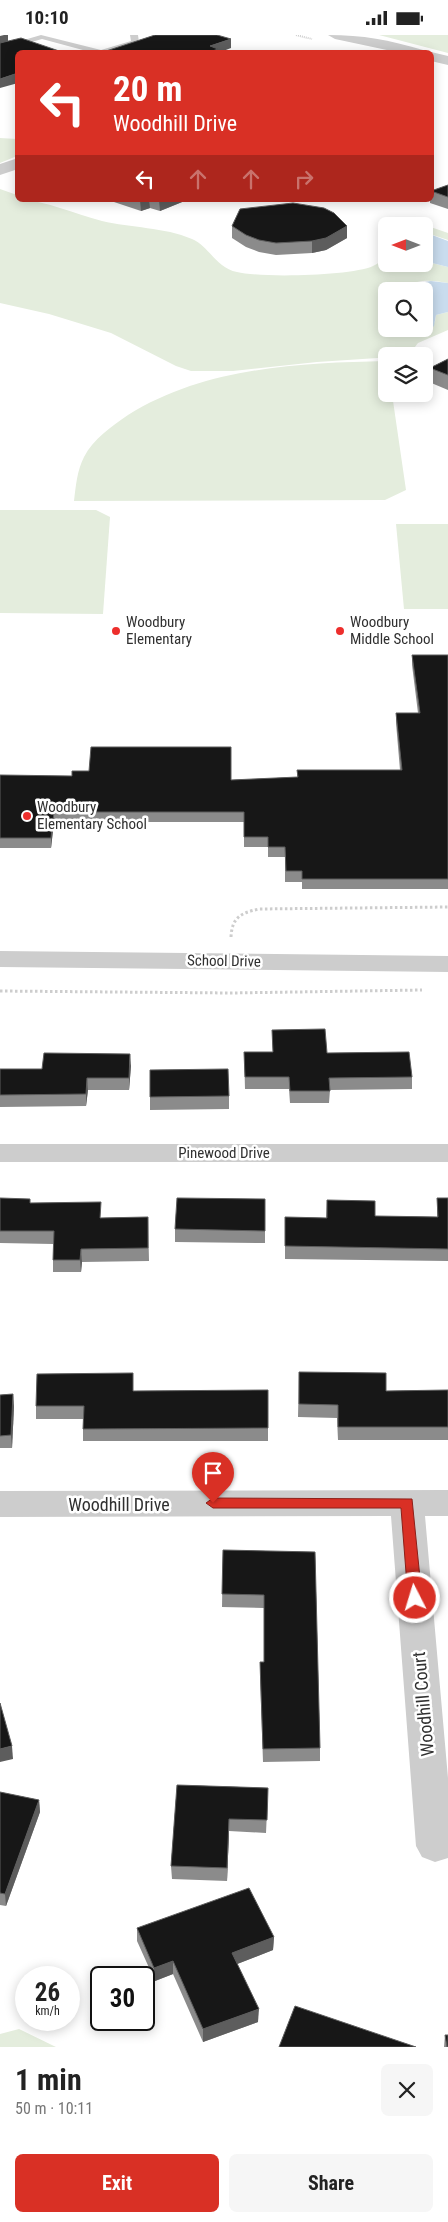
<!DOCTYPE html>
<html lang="en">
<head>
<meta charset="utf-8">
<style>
  :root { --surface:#fff; --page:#f6f6f6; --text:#222; --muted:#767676; --accent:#d93025 }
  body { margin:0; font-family:"Roboto Condensed",sans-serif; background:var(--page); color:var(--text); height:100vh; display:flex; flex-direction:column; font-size:19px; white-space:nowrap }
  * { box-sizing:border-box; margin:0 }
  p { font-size:16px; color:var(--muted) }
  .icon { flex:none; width:28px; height:28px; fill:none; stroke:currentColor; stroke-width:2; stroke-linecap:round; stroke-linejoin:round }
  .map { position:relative; height:2012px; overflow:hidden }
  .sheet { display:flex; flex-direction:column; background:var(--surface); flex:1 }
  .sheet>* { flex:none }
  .hud { position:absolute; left:15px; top:15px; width:419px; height:152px; border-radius:8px; box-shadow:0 2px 12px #0003; background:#d93025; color:#fff; overflow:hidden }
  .needle { width:32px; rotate:270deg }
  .controls { position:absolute; left:378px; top:182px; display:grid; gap:10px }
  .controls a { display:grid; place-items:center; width:55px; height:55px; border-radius:8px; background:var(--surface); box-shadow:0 2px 12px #0003; font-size:25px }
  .speed { position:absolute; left:15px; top:1931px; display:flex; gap:10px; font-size:25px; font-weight:700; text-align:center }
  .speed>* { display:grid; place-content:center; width:65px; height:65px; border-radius:50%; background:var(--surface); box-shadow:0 2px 12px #0003; line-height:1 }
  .speed small { font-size:12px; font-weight:400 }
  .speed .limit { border:2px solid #111; border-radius:8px; background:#fff; color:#111 }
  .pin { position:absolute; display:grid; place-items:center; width:42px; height:42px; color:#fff; margin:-51px -21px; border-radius:50% 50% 50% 0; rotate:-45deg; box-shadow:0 0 5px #0007 }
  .pin .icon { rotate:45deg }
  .me { position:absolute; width:55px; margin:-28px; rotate:355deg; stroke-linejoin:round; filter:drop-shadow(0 0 4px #0008) }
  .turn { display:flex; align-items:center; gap:18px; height:105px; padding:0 15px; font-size:22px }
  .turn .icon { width:65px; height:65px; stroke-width:2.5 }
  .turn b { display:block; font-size:35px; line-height:42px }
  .lanes { display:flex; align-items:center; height:48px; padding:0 15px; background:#0003; justify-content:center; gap:25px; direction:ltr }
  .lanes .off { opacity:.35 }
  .round { display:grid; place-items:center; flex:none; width:52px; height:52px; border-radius:8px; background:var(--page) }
  .summary { display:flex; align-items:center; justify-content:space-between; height:85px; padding:0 15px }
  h1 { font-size:30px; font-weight:700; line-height:38px }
  .primary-button { display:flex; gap:10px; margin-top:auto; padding:10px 15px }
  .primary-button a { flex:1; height:58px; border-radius:8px; background:var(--accent); color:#fff; font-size:20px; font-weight:700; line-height:58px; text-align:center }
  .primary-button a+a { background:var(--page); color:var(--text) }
  .status { display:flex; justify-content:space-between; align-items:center; height:35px; padding:0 25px; background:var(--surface); direction:ltr }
  .status svg { height:14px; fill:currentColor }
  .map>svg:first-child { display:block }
  .green { fill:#e4eddd }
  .water { fill:#c9dcee }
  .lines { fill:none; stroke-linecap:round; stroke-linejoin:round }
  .path-far1 { stroke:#cdcdcd; stroke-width:2; stroke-dasharray:1 1; stroke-linecap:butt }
  .path { stroke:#cdcdcd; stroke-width:3; stroke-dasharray:2.5 2.5; stroke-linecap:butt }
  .service { fill:#cdcdcd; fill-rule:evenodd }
  .minor { fill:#cdcdcd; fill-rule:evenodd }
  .tertiary { fill:#cdcdcd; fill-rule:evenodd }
  .wall { fill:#8b8b8b }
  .shaded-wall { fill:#5d5d5d }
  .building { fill:#171717; stroke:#5d5d5d }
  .route { fill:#d93025; stroke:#8d1f18 }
  .poi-dot { fill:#ed2e2c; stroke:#fff; stroke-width:2 }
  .labels { text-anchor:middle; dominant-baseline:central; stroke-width:5; stroke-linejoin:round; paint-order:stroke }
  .poi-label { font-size:15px; fill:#303030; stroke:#fff; text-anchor:start }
  .street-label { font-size:15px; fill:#303030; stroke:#fff }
  .near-street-label { font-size:18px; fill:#303030; stroke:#fff }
</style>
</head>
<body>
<div class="status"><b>10:10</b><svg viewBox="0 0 49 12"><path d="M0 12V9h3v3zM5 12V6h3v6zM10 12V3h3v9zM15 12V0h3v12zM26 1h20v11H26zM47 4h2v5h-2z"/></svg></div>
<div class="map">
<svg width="448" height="2012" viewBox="0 0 448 2012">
  <rect width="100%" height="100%" fill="#fff"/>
  <g class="green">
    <polygon points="379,0 448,0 448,18"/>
    <polygon points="0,103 17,104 17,121 0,128"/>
    <path d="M0,154L17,160L18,165C46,165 74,179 102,186C131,193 164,192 192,204C210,212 216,233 237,237C260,243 352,241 373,231C378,229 381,226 384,221V204L386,193V229H424V226L448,232V248C435,246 418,243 408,252L407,256H386V294H412L420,297L435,287L436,280L448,277V295L418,308L408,321L317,327L233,336H191L176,331L111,298L49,279L0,268Z"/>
    <polygon points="397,185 413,186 448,198 448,205 424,197 424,191 387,191"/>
    <path d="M386,326V359H392L406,455L385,465L74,466C76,450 77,436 84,422C93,404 112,391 128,380C205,332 299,328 386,326Z"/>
    <polygon points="0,475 96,475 110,482 103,579 0,578"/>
    <polygon points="396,489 448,489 448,574 404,574"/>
    <polygon points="19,1994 56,2012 0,2012 0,1999"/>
  </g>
  <g class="water">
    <polygon points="424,197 448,206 448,232 424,226"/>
    <path d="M431,246L448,248V277L436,280L434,291C429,297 420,298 412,294H424V256H407L408,252L412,249Z"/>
  </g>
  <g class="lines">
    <polyline class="path-far1" points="296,0 312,4"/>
    <g class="path">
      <path d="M231,902C232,882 241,878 259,874L448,872"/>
      <polyline points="0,956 231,958 422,955"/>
    </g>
    <polygon class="service" points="41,0 101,15 131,6 130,0 138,0 139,7 108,18 94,18 42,4 0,16 0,12"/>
    <g class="minor">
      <polygon points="0,916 448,921 448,937 0,932"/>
      <rect x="0" y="1109" width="448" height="18"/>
      <polygon points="448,1455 448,1481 425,1481 448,1743 448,1823 435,1827 422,1822 416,1811 391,1481 0,1482 0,1456"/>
    </g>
    <g class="tertiary">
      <path d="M328,0C363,0 389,5 423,15L425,18H401L335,4Z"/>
      <polygon points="431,17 448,21 448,30 431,26 431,18 427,18"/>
      <polygon points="18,123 18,134 0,140 0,129"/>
    </g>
  </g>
  <g class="wall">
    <polygon points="448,150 448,174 430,168 430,165 431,165 431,156"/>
    <polygon points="108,165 187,165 160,176 150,173 141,176"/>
    <polygon points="232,191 347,191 347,203 326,215 312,218 276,220 259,217 246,212 232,203"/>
    <polygon points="448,324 448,355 429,347 430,333"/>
    <polygon points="412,620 448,620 448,854 302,854 302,847 285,847 285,822 268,822 268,812 244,812 244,787 54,787 51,813 0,813 0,740 231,745 297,742 297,735 400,735 396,688 396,678 418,678 412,630"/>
    <polygon points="272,995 327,1018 412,1042 412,1054 330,1055 329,1068 290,1068 289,1054 245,1054 244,1017 273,1017"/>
    <polygon points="131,1031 129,1055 88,1055 86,1071 0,1072 0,1034 42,1034"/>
    <polygon points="150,1035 229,1061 229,1074 150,1075"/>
    <polygon points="0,1163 31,1168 101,1183 148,1182 149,1226 82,1227 81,1237 53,1237 53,1209 0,1208"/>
    <polygon points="437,1163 448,1163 448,1226 285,1224 285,1182 326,1183 327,1165 375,1181 437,1182"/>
    <polygon points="265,1164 265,1208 175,1207 175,1194"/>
    <polygon points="299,1337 386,1356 448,1355 448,1405 338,1405 337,1383 298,1382"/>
    <polygon points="133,1356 268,1393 268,1406 83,1406 83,1384 36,1384 36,1371"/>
    <polygon points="13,1359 14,1372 12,1413 0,1413 0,1360"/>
    <polygon points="223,1515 315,1517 320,1713 320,1726 263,1727 260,1640 260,1627 264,1627 264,1573 222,1572"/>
    <polygon points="177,1750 268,1753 266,1798 229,1796 227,1846 172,1844 171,1831"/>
    <polygon points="0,1757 39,1765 40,1777 6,1871 0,1870"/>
    <polygon points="137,1893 274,1902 273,1915 237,1929 258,1987 203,2007 173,1939 155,1946 137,1906"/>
    <polygon points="445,2000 448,2012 444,2012"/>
  </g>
  <g class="shaded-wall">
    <polygon points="4,0 8,0 8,8 0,10 0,1"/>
    <polygon points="231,4 231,13 218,18 207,18 210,11"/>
    <polygon points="18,38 18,48 0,53 0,44"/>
    <polygon points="140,165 149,165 150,173 141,176"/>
    <polygon points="159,165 187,165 160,176"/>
    <polygon points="347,191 347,203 326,215 312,218 312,206"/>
    <polygon points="54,777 54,787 51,813 51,803"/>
    <polygon points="130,1019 131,1031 129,1055 129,1043"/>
    <polygon points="87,1043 88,1055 86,1071 86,1059"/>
    <polygon points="81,1214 82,1227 81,1237 80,1225"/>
    <polygon points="13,1359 14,1372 12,1413 11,1400"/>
    <polygon points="12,1711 13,1724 0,1727 0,1714"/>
    <polygon points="39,1765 40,1777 6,1871 5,1859"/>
    <polygon points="229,1784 229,1796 227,1846 227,1833"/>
    <polygon points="274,1902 273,1915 232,1931 232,1918"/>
    <polygon points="173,1926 173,1939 155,1946 154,1933"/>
    <polygon points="259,1974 258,1987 203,2007 203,1994"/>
  </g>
  <g class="building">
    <polygon points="155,0 217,0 231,4 210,11 218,14 207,18 100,18"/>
    <polygon points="21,3 65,18 18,18 18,38 0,44 0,8"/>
    <polygon points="448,150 448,162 431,156"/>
    <polygon points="293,168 324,173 334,178 347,191 326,203 312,206 276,208 259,205 246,200 232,191 240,174"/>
    <polygon points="448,324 448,340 430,333"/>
    <polygon points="412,620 448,620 448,844 302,844 302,836 286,836 285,812 268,812 268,802 244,802 244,777 54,777 51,803 0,803 0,740 72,741 72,736 89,736 91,712 231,712 231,745 298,742 297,735 402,735 396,678 420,678"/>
    <polygon points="325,994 327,1018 409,1017 412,1042 329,1043 330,1056 290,1056 289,1042 245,1042 244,1017 273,1017 272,995"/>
    <polygon points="44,1018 130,1019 129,1043 87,1043 86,1059 0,1060 0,1034 42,1034"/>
    <polygon points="228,1034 229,1061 150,1062 150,1035"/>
    <polygon points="0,1163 30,1164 30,1168 101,1167 100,1183 148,1182 148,1213 81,1214 80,1225 53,1225 54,1196 0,1196"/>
    <polygon points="177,1163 265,1164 265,1196 175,1194"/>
    <polygon points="437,1163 448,1163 448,1214 285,1211 285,1182 327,1183 327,1165 375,1166 375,1181 438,1182"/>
    <polygon points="299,1337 386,1338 386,1356 448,1355 448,1392 338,1392 338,1370 299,1369"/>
    <polygon points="133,1338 133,1356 268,1355 268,1393 83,1394 84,1371 36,1371 37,1339"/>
    <polygon points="13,1359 11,1400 0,1401 0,1360"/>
    <polygon points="223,1515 315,1517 320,1713 263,1714 260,1627 264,1627 264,1560 222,1559"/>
    <polygon points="0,1668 12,1711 0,1714"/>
    <polygon points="177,1750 268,1753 267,1785 229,1784 227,1833 171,1831"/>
    <polygon points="0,1757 39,1765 5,1859 0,1858"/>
    <polygon points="249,1853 274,1902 232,1918 259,1974 203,1994 173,1926 154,1933 137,1893"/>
    <polygon points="295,1971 416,2012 279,2012"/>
    <polygon points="445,2000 448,2000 448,2012 447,2012"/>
  </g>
  <polygon class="route" points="213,1463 412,1464 422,1563 420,1567 410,1567 408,1563 401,1473 213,1473 206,1468"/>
  <g class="poi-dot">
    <circle cx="116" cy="596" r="5"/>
    <circle cx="340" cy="596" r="5"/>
    <circle cx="27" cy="781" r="5"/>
  </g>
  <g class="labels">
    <g class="poi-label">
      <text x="126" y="587">Woodbury<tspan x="126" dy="17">Elementary</tspan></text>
      <text x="350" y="587">Woodbury<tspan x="350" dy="17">Middle School</tspan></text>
      <text x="37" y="772">Woodbury<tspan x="37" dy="17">Elementary School</tspan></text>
    </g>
    <g class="street-label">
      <text transform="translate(224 926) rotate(1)">School Drive</text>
      <text x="224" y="1118">Pinewood Drive</text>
    </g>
    <g class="near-street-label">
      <text x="119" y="1469">Woodhill Drive</text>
      <text transform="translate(423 1669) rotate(-95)">Woodhill Court</text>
    </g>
  </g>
</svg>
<div class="controls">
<a><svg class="needle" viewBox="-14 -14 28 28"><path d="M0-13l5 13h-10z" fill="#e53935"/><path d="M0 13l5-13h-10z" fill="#767676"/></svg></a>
<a><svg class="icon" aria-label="search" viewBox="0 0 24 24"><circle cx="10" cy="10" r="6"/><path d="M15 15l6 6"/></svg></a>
<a><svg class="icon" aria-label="layers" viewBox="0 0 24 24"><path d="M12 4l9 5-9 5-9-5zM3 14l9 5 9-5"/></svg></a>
</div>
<div class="speed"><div>26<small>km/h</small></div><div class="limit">30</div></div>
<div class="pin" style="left:213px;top:1468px;background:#d93025"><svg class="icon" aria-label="arrive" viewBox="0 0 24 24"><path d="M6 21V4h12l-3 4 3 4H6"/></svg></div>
<svg class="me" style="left:415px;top:1563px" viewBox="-20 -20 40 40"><circle r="17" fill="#d93025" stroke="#fff" stroke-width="3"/><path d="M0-11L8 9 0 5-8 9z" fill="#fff"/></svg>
<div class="hud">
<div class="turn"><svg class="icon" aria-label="left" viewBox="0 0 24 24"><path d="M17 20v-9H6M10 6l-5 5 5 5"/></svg><div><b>20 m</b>Woodhill Drive</div></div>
<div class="lanes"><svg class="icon" aria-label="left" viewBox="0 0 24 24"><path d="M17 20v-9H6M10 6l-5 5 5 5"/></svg><svg class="icon off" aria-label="ahead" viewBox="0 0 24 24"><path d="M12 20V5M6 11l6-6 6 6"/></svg><svg class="icon off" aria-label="ahead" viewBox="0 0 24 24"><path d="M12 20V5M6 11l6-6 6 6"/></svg><svg class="icon off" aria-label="right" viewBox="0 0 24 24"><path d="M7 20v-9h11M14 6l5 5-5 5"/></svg></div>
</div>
</div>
<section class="sheet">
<div class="summary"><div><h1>1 min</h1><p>50 m · 10:11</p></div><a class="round"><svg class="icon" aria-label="close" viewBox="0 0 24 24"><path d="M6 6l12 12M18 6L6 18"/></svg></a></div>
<div class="primary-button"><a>Exit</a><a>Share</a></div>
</section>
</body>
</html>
